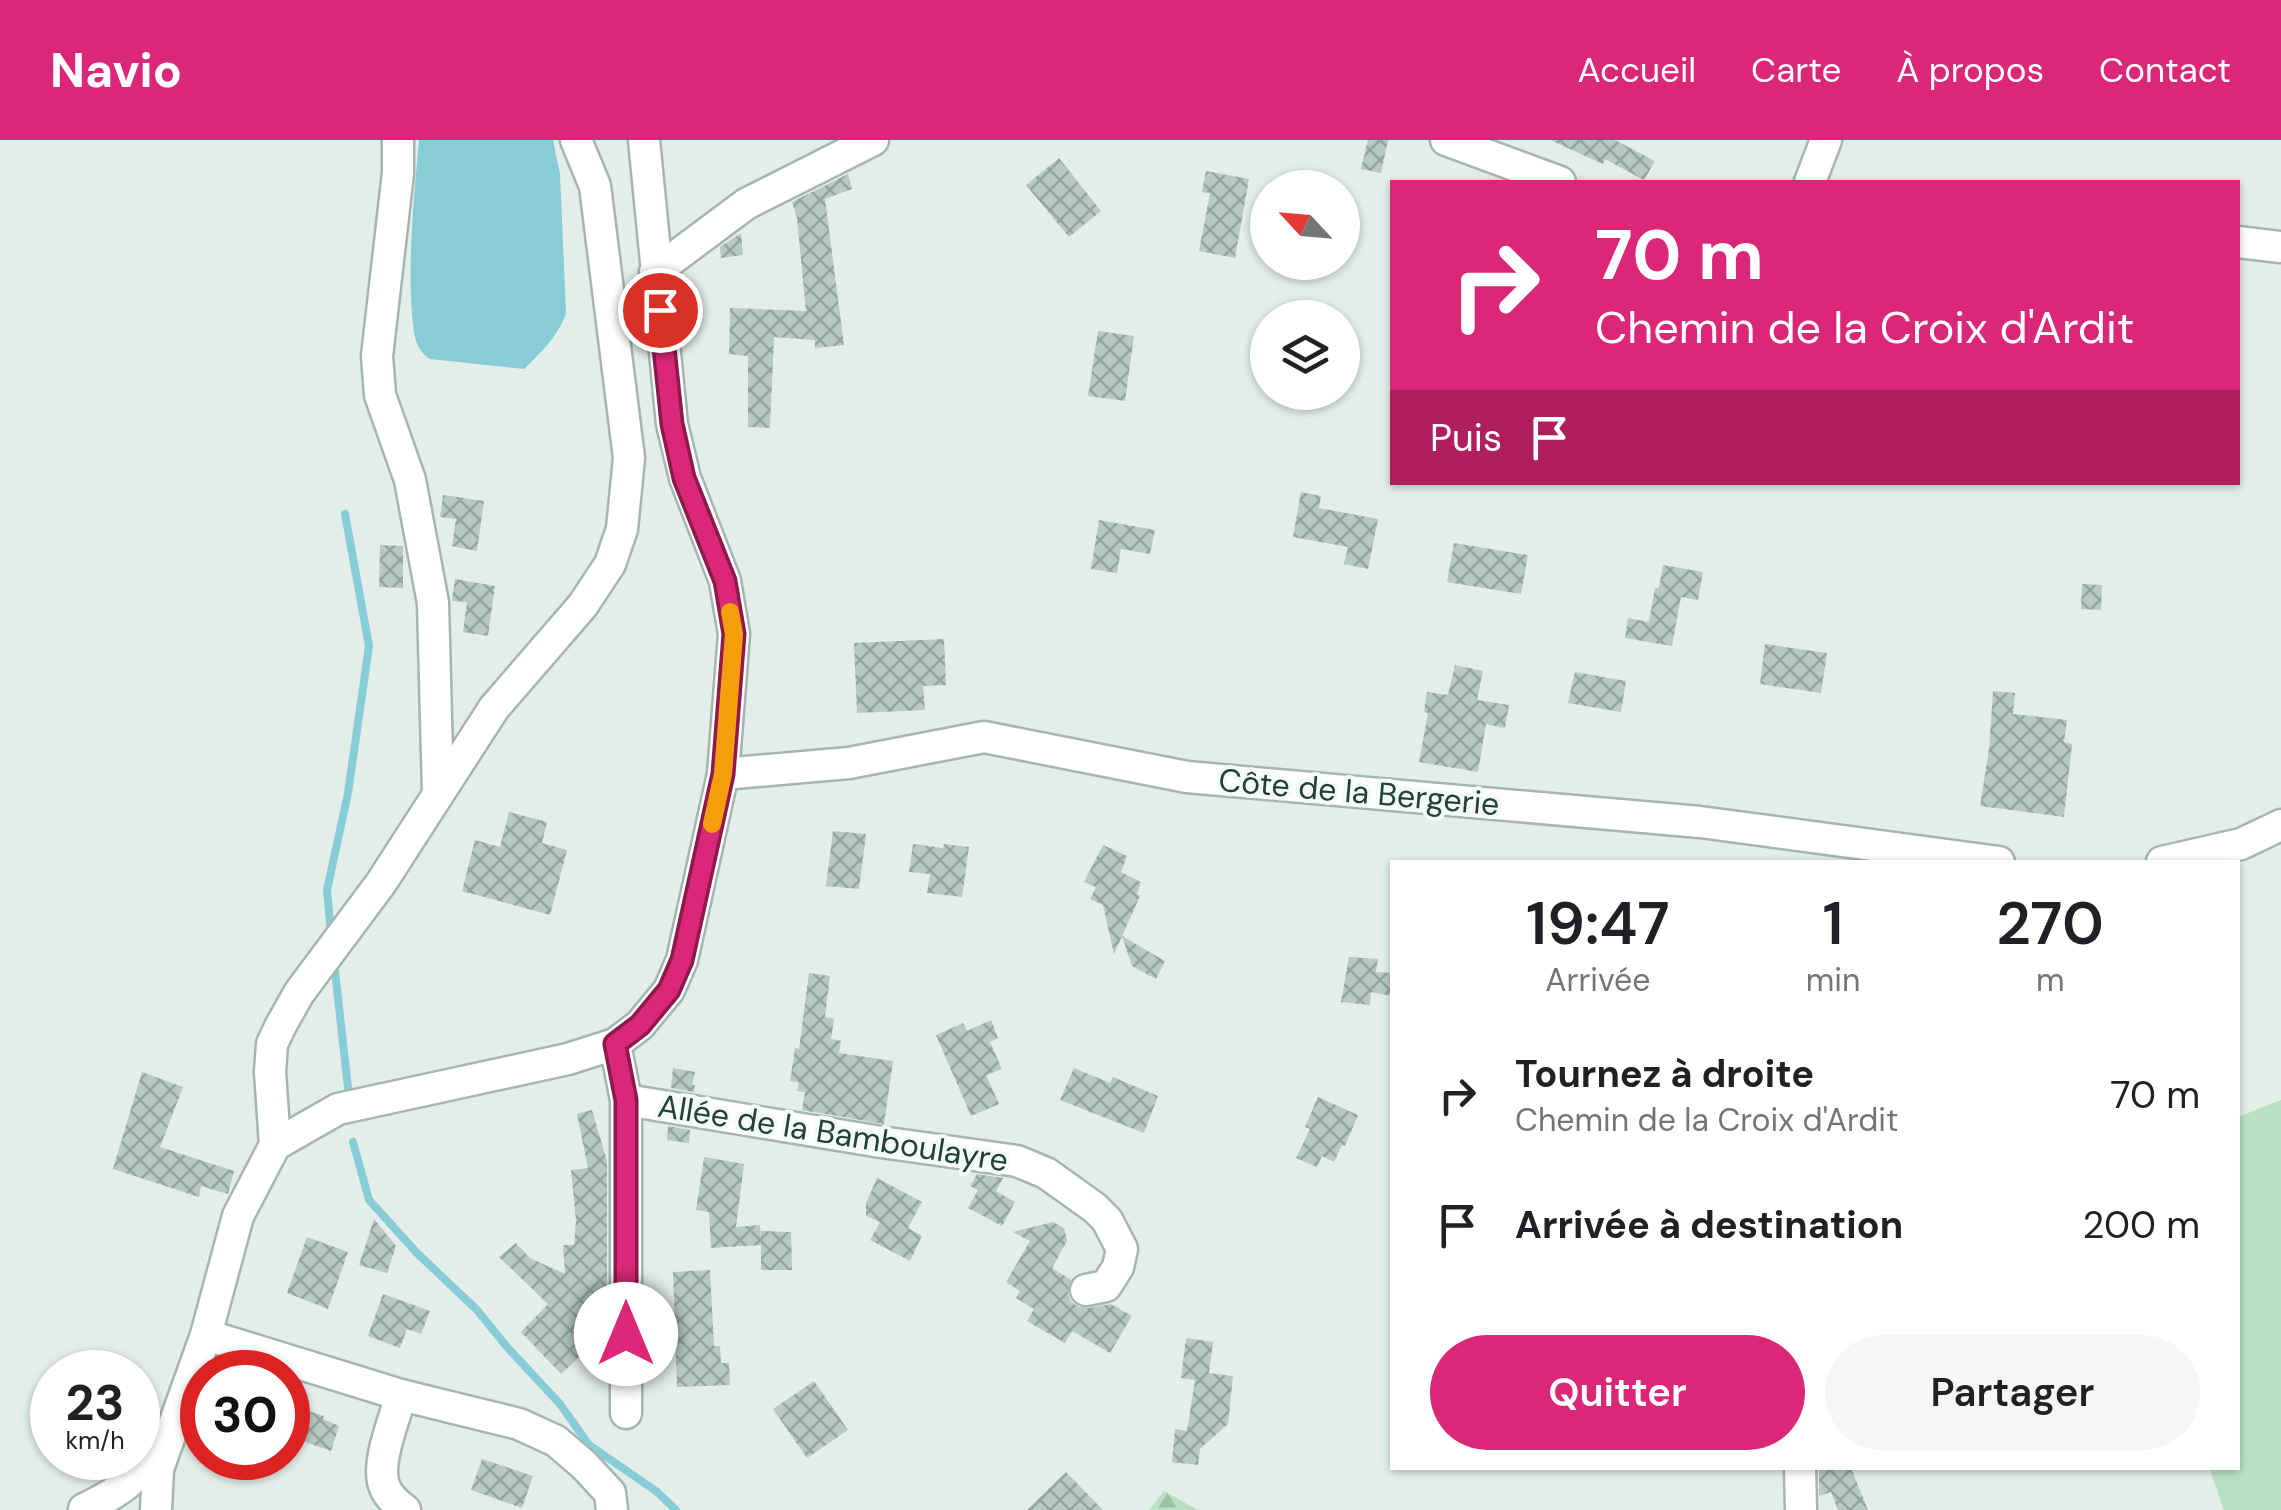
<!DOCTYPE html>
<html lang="fr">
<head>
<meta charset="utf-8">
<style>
  :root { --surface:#fff; --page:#f6f6f6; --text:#202124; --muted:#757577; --accent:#db2777 }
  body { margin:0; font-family:"DM Sans",sans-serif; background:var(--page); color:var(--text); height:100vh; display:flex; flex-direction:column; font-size:38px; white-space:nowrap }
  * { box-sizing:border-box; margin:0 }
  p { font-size:32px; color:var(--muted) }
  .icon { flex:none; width:55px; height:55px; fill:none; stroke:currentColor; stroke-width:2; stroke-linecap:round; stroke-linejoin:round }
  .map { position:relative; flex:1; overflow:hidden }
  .panel { position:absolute; left:1390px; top:720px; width:850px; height:610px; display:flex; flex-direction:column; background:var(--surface); border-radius:0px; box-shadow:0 2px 8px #0004 }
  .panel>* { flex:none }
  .hud { position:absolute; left:1390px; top:40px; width:850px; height:305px; border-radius:0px; box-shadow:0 2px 8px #0004; background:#db2777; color:#fff; overflow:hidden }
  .needle { width:65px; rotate:296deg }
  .buttons { position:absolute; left:1250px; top:30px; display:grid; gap:20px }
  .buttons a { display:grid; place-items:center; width:110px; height:110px; border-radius:50%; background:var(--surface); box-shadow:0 2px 8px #0004; font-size:50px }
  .speed { position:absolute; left:30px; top:1210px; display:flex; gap:20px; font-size:50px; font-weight:700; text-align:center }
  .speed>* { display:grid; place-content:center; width:130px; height:130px; border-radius:50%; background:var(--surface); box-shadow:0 2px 8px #0004; line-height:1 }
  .speed small { font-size:25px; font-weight:400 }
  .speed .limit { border:15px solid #d22; background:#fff; color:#111 }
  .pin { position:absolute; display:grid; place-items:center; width:85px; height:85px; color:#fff; margin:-42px; border:5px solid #fff; border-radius:50%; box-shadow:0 2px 10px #0007 }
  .me { position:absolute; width:110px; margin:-55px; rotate:0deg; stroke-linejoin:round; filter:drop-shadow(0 0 8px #0008) }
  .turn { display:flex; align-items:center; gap:35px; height:210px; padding:0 40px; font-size:45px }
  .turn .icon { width:130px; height:130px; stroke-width:2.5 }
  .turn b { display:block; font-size:70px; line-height:85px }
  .then { display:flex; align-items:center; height:95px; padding:0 40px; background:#0003; gap:20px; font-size:38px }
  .eta { display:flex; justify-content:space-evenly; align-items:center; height:170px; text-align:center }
  .eta b { font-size:60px; font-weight:600; line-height:70px }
  .button { display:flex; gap:20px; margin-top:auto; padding:20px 40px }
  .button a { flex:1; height:115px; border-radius:60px; background:var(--accent); color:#fff; font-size:40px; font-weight:600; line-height:115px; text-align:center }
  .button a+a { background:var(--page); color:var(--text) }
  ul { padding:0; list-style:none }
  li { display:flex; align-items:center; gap:30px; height:130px; padding:0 40px }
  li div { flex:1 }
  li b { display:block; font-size:38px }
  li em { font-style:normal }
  header { display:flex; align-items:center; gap:60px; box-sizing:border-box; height:140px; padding:0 50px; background:var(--accent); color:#fff }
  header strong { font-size:48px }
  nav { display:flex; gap:55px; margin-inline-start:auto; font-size:35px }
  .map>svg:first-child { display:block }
  .green { fill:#bae0c3 }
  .forest { fill:url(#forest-firs) }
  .water { fill:#87ccd6 }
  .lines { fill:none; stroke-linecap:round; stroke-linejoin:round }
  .stream { stroke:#87ccd6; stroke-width:8 }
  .building { fill:url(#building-cross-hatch) }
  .minor-casing { stroke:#a5b6af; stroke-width:35 }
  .minor { stroke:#fff; stroke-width:30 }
  .route-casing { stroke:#8e194d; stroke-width:25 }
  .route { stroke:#db2777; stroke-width:18 }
  .slow { stroke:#f59e0b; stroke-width:18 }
  .labels { text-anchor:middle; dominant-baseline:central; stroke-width:8; stroke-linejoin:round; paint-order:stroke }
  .street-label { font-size:32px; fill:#214037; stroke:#f4faf7 }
</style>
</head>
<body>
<header>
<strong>Navio</strong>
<nav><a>Accueil</a><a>Carte</a><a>À propos</a><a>Contact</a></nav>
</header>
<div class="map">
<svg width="2281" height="1370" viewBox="0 0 2281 1370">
  <defs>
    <pattern id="forest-firs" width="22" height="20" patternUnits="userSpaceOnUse" patternTransform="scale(2.5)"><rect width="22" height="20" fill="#bae0c3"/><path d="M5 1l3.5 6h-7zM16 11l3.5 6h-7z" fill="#a0c1a8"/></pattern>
    <pattern id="building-cross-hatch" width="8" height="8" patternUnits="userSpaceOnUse" patternTransform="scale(2.5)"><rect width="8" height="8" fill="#b8c9c1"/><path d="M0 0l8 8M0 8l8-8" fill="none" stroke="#95a59e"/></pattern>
  </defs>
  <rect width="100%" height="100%" fill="#e3eee8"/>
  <polygon class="green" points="2281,960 2281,1370 2224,1370 2209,1328 2238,1328 2238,977"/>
  <polygon class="forest" points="1164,1351 1198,1370 1149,1370"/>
  <path class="water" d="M419,0H553L560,34L566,173C558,197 542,211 524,229L430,219C420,213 416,204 414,192C406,136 414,57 419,0Z"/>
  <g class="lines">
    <g class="stream">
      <polyline points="331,793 327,750 348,653 369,506 345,374"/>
      <polyline points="334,822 349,957"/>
      <polyline points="353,1002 369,1060 417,1113 477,1170 507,1207 560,1264 589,1305 656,1351 676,1370"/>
    </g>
  </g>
  <g class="building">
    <polygon points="1368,0 1388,0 1381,33 1361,29"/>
    <polygon points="1550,0 1615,0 1655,21 1644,40 1605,19 1603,24"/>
    <polygon points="1059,18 1101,71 1069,97 1026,45"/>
    <polygon points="1206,31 1249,39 1235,118 1199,111 1210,53 1202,52"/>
    <polygon points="848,34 852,49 825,59 844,205 815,208 815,200 774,197 770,288 748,287 748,216 729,214 730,168 806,171 797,78 792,62"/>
    <polygon points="741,93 743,115 721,118 720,107"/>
    <polygon points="1098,191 1134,196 1125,261 1088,256"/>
    <polygon points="1301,352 1321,356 1319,368 1378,379 1368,429 1344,424 1348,407 1293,397"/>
    <polygon points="443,355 484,361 477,411 452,406 456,379 440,377"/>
    <polygon points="1099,380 1155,390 1150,414 1121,409 1117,433 1091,429"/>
    <polygon points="1454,403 1528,415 1521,454 1447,442"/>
    <polygon points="380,405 403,406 403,448 379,447"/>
    <polygon points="1663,425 1703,432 1698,460 1681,457 1672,506 1625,498 1628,478 1649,482 1655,448 1659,448"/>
    <polygon points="455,439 495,446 488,496 463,492 467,462 452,461"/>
    <polygon points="2082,444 2102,445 2101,470 2081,469"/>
    <polygon points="944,499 946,545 923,546 925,570 857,573 854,503"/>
    <polygon points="1765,504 1827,513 1821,553 1760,544"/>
    <polygon points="1455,525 1483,531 1477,560 1509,565 1505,588 1486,584 1478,632 1419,622 1428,573 1424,572 1427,552 1448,555"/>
    <polygon points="1575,532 1626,541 1621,572 1568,563"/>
    <polygon points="1993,551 2015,553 2013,574 2067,580 2064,602 2072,604 2064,677 1980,666 1989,609"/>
    <polygon points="509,672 547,682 542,703 567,710 550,775 462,751 475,700 500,707"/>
    <polygon points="833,691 866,694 859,749 826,746"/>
    <polygon points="913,704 943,708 944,704 969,707 962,757 927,753 930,734 909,732"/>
    <polygon points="1103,705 1127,716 1121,732 1141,742 1137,754 1140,756 1114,814 1103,765 1090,759 1096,747 1084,742"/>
    <polygon points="1122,796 1165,821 1156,839 1132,826"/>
    <polygon points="1349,817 1378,819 1376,832 1392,833 1392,856 1371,852 1370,865 1341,862"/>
    <polygon points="809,833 830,836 825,877 834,879 831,899 841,901 839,913 893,921 884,984 802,970 805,952 797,951 799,942 790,941 795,908 799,909"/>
    <polygon points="991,880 998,898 990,902 1002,929 986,935 999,964 971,976 936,895 963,883 967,891"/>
    <polygon points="673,928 695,932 692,945 695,945 694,952 671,948"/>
    <polygon points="1074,928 1110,943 1113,937 1158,956 1144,993 1060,960"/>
    <polygon points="142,932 183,947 160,1007 234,1031 228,1054 201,1046 199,1057 113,1029"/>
    <polygon points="1318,957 1358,975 1345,1006 1342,1005 1334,1022 1322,1016 1317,1027 1296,1018 1310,989 1305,987"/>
    <polygon points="592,970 607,1021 607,1208 590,1207 561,1234 521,1192 548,1164 499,1117 516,1103 530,1118 565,1134 563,1105 574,1105 576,1081 571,1030 588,1028 577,974"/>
    <polygon points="668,986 690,990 689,1003 667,1000"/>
    <polygon points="704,1017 744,1024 736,1087 760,1085 761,1099 761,1091 791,1092 792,1130 761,1130 761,1105 711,1108 709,1072 696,1070"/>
    <polygon points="977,1034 1003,1038 996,1051 1015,1062 1002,1086 968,1068 978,1050 970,1046"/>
    <polygon points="877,1038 922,1062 908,1088 922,1096 910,1121 870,1100 880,1082 866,1076 866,1063"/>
    <polygon points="374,1079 396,1106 387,1133 359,1125"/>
    <polygon points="1053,1082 1064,1088 1067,1101 1052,1128 1071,1140 1068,1153 1071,1162 1079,1167 1089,1168 1111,1164 1132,1176 1110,1213 1072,1191 1065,1203 1027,1181 1034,1169 1016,1158 1020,1151 1006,1142 1030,1101 1013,1092"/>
    <polygon points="307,1097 348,1112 328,1169 287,1153"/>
    <polygon points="710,1130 714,1206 720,1206 721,1223 729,1223 730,1245 677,1247 673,1132"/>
    <polygon points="383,1154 430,1171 421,1194 407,1189 400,1208 368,1196"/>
    <polygon points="1186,1198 1213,1202 1209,1233 1233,1236 1228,1284 1200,1309 1198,1325 1172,1322 1175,1289 1187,1291 1195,1240 1181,1238"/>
    <polygon points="814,1241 848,1290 807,1318 773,1269"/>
    <polygon points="288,1264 324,1276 323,1279 339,1286 331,1311 288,1296"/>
    <polygon points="482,1319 533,1336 522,1368 471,1350"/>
    <polygon points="1819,1328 1851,1328 1868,1370 1838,1370 1831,1352 1819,1356"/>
    <polygon points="1066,1332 1103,1370 1027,1370"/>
  </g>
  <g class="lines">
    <defs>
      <g id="minor">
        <polyline points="398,0 398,33 377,216 380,255 410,340 433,463 438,654"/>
        <polyline points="1446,0 1560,42"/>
        <polyline points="1810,42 1826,0"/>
        <polyline points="2238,102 2281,107"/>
        <polyline points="655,132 746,64 873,0"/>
        <polyline points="723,634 849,623 984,597 1187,637 1700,682 1999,722"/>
        <polyline points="2162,722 2241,704 2281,685"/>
        <polyline points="615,904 626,960 626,1273"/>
        <polyline points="626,960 881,1002 1017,1021 1046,1033 1095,1068 1107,1080 1122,1109 1118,1127 1106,1146 1086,1150"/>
        <polyline points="275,1005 270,932 272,904 281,885 299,853 381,743 494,568 583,465 610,424 622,389 629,318 595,46 576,0"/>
        <polyline points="206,1195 401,1255 519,1284 556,1301 584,1325 610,1353 612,1370"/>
        <path d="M401,1255C395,1278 376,1322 384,1345C387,1355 397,1364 405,1370"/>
        <polyline points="1800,1328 1801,1370"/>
        <path d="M84,1369C122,1351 136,1340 160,1305"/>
        <polyline points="156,1370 158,1329 206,1195 238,1076 275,1005 338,969 568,919 615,904 640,885 669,850 682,820 723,634 734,494 725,441 685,338 672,284 644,0"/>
      </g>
    </defs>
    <use href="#minor" class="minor-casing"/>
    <use href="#minor" class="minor"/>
  </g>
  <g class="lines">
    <defs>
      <polyline id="route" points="626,1194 626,960 615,904 640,885 669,850 682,820 723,634 734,494 725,441 684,338 672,284 660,170"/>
    </defs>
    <use href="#route" class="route-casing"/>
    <use href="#route" class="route"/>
    <polyline class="slow" points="712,684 723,634 734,494 730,472"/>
  </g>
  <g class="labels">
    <g class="street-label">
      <text transform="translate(1359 652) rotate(5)">Côte de la Bergerie</text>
      <text transform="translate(833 993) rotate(9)">Allée de la Bamboulayre</text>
    </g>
  </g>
</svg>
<div class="buttons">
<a><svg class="needle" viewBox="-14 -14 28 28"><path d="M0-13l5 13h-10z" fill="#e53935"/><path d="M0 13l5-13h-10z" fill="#757577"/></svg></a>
<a><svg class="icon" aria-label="layers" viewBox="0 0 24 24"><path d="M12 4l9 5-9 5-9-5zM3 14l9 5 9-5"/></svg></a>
</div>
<div class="speed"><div>23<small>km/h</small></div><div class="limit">30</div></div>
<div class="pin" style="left:660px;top:170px;background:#d93025"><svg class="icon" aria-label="arrive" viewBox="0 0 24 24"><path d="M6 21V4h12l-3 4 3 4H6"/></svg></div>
<svg class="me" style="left:626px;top:1194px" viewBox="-20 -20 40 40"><circle r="19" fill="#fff"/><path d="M0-13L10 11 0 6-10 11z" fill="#db2777"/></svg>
<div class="hud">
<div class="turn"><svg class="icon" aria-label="right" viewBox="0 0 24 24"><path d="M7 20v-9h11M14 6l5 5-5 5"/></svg><div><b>70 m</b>Chemin de la Croix d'Ardit</div></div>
<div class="then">Puis<svg class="icon" aria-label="arrive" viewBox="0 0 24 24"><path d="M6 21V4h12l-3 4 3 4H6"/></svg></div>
</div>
<section class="panel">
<div class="eta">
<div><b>19:47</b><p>Arrivée</p></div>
<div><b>1</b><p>min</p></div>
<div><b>270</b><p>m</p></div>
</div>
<ul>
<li><svg class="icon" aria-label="right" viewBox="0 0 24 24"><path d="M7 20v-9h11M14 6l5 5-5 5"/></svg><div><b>Tournez à droite</b><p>Chemin de la Croix d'Ardit</p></div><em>70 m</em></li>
<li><svg class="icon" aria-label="arrive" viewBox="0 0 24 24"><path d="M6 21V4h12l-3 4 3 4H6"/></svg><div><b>Arrivée à destination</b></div><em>200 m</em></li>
</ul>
<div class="button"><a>Quitter</a><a>Partager</a></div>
</section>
</div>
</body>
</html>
